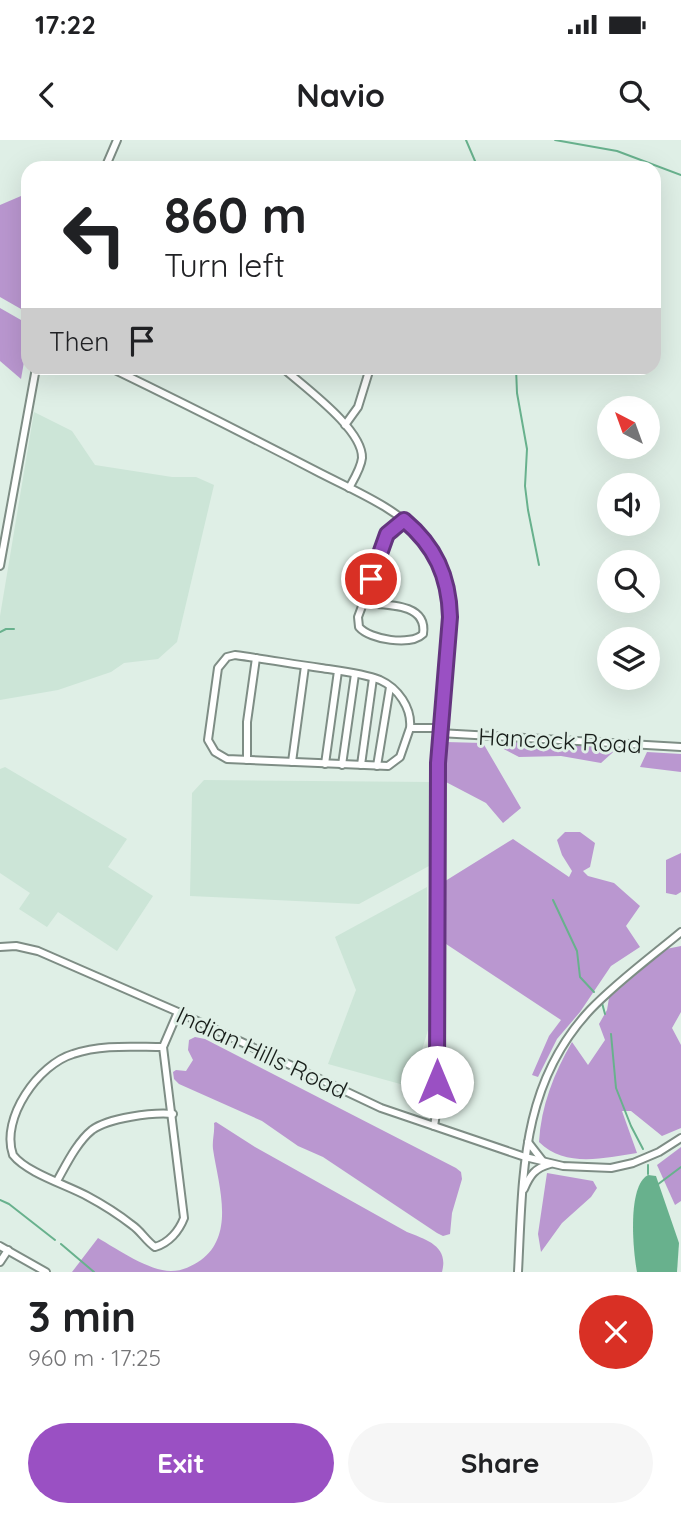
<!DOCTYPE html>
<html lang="en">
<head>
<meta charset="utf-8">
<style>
  :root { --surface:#fff; --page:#f6f6f6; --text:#202124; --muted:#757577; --accent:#9a50c3 }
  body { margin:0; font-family:Quicksand,sans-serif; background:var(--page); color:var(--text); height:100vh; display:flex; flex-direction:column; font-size:26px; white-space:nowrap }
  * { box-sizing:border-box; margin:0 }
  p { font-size:23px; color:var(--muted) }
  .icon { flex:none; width:38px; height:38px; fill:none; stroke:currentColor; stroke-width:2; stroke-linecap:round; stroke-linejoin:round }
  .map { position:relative; height:1132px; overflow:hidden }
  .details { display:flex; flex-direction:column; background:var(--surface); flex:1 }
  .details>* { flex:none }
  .hud { position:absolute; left:21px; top:21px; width:640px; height:214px; border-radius:21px; box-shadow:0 7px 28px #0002; background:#fff; color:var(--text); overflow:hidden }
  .needle { width:46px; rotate:319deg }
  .buttons { position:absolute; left:597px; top:256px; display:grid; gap:14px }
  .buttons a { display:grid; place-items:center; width:63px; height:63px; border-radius:50%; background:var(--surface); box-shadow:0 7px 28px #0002; font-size:35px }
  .pin { position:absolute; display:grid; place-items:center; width:60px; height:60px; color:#fff; margin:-30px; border:4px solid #fff; border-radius:50%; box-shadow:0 2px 7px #0007 }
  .me { position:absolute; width:77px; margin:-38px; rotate:0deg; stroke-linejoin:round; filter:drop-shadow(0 0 5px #0008) }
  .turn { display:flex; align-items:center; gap:24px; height:147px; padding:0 28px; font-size:32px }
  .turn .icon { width:91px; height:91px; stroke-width:2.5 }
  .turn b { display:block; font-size:49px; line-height:60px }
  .then { display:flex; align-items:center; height:66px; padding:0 28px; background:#0003; gap:14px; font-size:26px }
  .round { display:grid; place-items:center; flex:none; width:74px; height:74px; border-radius:37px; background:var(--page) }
  .summary { display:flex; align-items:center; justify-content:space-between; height:119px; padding:0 28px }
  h1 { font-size:42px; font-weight:700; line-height:52px }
  .button { display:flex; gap:14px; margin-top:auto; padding:14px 28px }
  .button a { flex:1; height:80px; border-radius:42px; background:var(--accent); color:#fff; font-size:28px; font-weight:700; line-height:80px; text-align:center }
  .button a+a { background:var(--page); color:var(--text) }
  .status { display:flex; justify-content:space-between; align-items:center; height:49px; padding:0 35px; background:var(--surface); direction:ltr }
  .status svg { height:19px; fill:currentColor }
  header { display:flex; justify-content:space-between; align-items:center; height:91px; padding:0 28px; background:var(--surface); font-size:32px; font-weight:700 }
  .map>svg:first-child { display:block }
  .built { fill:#cce5d7 }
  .forest { fill:#ba97d0 }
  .water { fill:#68b18d }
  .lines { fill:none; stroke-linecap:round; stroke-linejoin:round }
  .stream { stroke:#68b18d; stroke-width:2 }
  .minor-casing { stroke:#7e8d85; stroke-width:10 }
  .minor { stroke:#fff; stroke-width:6 }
  .route-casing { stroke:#64347f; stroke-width:18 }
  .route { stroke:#9a50c3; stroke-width:12 }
  .labels { text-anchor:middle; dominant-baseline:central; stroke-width:6; stroke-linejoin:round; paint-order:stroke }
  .street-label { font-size:24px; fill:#181e1a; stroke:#dfefe6 }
</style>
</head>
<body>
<div class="status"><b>17:22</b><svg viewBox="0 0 49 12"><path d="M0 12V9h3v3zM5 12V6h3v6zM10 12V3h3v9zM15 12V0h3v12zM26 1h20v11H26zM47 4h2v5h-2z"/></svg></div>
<header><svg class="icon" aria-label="back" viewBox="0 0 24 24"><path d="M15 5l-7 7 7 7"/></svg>Navio<svg class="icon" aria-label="search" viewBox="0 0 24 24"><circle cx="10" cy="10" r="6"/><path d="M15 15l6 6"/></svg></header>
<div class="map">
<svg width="681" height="1132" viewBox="0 0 681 1132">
  <rect width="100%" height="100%" fill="#dfefe6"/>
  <g class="built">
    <polygon points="34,272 72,291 95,325 172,337 196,337 214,345 177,502 158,519 124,523 111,532 58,550 0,560 0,476"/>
    <polygon points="5,627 127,699 108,727 153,756 117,811 58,772 47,787 19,769 30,753 0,733 0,629"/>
    <polygon points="204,640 430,642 429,726 359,764 190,756 192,653"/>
    <polygon points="427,747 428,890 411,947 328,924 356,850 335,797"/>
  </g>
  <g class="forest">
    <polygon points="28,53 28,173 0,157 0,65"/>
    <polygon points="0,168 28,184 28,199 21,239 0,221"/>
    <polygon points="505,601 621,605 601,623 561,616 519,617 494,604"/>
    <polygon points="446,602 483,603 521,668 503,683 486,663 444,641"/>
    <polygon points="647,612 681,614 681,632 640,627"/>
    <polygon points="565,692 580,692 595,703 590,727 583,731 588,736 614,743 640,766 626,786 640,807 611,826 580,872 557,899 538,937 532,935 549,896 561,880 443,802 442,743 513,699 569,737 572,731 562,715 557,700"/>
    <polygon points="681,713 681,752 676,755 666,753 666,720"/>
    <path d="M681,806V872L672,888L681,905V988L662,996L631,971H622L637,1013C604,1018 565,1028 539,1002C541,966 554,933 572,902L588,925L605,900L599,884L607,870L609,858L666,809Z"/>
    <polygon points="195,897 205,899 456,1028 461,1032 462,1039 452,1073 450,1094 443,1096 437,1093 323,1017 298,1006 262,981 179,944 174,939 173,932 176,930 186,931 193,920 188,910 189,900"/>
    <path d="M216,982L255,1007L407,1092C427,1100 449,1106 442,1132H72L98,1098C117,1109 149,1131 171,1131C183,1131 192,1126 201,1120C236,1094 218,1044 213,1009C212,1000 215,992 214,983Z"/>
    <polygon points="681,1007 681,1061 675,1065 657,1025"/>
    <polygon points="547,1033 593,1041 597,1048 591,1057 562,1083 541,1112 538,1094"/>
  </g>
  <path class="water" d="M648,1035L656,1036L679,1103L677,1132H637C633,1111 627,1046 648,1035Z"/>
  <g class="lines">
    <g class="stream">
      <polyline points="466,0 478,28"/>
      <polyline points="555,0 617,11 681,35"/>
      <polyline points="516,228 517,253 527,309 525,346 528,370 539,425"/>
      <polyline points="0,492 6,489 14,489"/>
      <polyline points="553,760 577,811 580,837 594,852"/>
      <polyline points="602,863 605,874"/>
      <polyline points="611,894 616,948 631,986 643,1009"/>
      <polyline points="648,1034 648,1025"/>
      <polyline points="657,1045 681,1027"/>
      <polyline points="0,1060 9,1064 55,1100"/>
      <polyline points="61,1104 94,1132"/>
    </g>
    <defs>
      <g id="minor">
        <polyline points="105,28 117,0"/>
        <path d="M111,228C181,262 251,297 320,333C355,351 397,368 423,398C443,421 449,448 450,477L438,623L437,968L434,986"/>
        <path d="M283,228C304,247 363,289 362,318C361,328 354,339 349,348"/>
        <polyline points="345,285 358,267 370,228"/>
        <polyline points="397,388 388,393 387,399 395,393 404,380"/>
        <polyline points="0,426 36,228"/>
        <path d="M363,463C384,465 428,462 423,494C411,506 370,500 359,487L358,477L387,399"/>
        <path d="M410,588L400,617L388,626L227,619L215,612L208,600L218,528L227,517L235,515C264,519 293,524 321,528C341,531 362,533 380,540C398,548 412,568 410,588H440"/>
        <polyline points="439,593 681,607"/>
        <polyline points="247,620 247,582 256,518"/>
        <polyline points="292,622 305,526"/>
        <polyline points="325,624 338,531"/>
        <polyline points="342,625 355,534"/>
        <polyline points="361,625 373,538"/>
        <polyline points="377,626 390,547"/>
        <polyline points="0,807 16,806 38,811 178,872 381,968 525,1017 563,1026 611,1028 633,1023 659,1012 681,998"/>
        <path d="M163,907L184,1078C179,1091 169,1103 155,1107C146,1101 141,1091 132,1085C118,1074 102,1064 87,1056C67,1045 27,1033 13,1015C0,978 39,924 73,914C102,904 133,907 163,907L178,872"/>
        <polyline points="528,1002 542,1020"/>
        <path d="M57,1041C66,1025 77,1002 92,990C108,978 153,972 173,974"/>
        <path d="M524,1049C530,1035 535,1028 550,1024"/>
        <polyline points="0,1106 46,1132"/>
        <polyline points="0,1122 8,1110"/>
        <path d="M518,1132C523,1036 520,944 591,869C618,841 651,817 681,792"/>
      </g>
    </defs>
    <use href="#minor" class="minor-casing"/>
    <use href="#minor" class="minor"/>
  </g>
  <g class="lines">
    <defs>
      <path id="route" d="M371,439L387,394L404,380C435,406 449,436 450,477L438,623L437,942"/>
    </defs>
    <use href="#route" class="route-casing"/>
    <use href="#route" class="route"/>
  </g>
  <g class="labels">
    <g class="street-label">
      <text transform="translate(560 600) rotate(3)">Hancock Road</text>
      <text transform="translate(262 912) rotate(25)">Indian Hills Road</text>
    </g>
  </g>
</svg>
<div class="buttons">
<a><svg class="needle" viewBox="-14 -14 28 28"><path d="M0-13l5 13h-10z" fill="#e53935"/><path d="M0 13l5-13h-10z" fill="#757577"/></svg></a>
<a><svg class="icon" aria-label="sound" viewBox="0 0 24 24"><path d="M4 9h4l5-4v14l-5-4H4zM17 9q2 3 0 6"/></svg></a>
<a><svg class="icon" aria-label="search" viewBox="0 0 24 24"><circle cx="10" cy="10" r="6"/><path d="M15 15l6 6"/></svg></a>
<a><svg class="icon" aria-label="layers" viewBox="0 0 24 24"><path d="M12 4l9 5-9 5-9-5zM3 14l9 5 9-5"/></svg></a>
</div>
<div class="pin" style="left:371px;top:439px;background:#d93025"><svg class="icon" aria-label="arrive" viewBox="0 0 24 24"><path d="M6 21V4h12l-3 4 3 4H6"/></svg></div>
<svg class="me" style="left:437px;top:942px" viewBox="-20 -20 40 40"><circle r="19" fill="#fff"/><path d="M0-13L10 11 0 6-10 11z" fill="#9a50c3"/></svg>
<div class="hud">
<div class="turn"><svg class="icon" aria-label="left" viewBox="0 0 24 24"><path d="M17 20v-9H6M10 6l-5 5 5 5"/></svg><div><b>860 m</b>Turn left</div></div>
<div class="then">Then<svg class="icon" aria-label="arrive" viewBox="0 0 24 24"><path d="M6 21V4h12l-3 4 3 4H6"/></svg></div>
</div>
</div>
<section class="details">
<div class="summary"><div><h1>3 min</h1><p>960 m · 17:25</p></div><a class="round" style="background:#d93025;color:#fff"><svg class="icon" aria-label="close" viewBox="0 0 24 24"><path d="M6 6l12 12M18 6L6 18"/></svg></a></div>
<div class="button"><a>Exit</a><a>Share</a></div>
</section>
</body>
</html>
